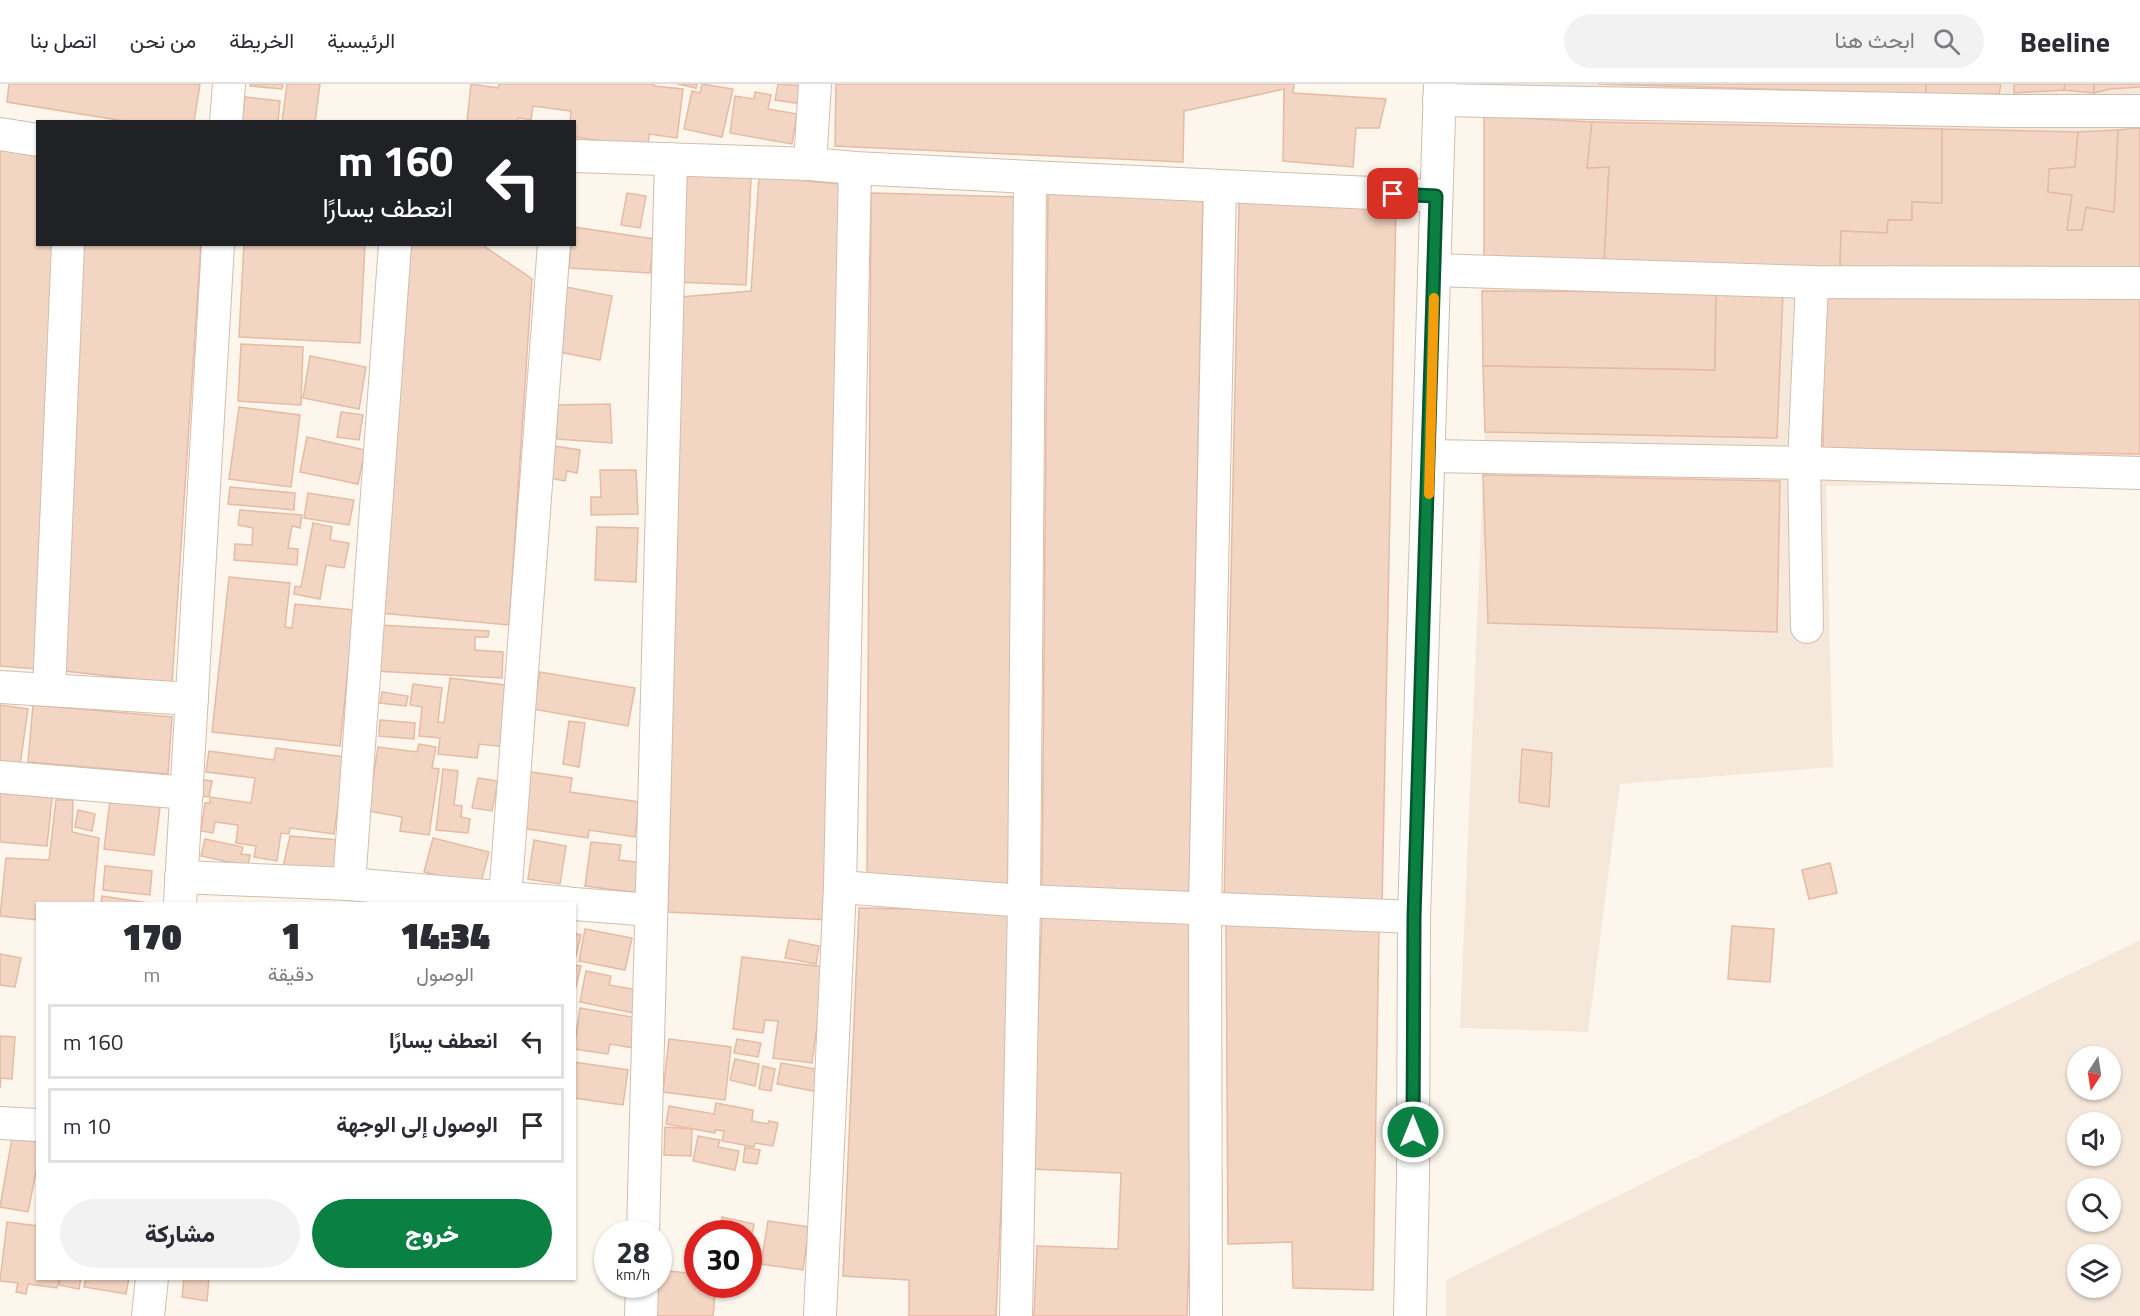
<!DOCTYPE html>
<html lang="ar">
<head>
<meta charset="utf-8">
<style>
  :root { --surface:#fff; --page:#f2f2f3; --text:#2b2b33; --muted:#7c7c81; --line:#e1e1e2; --accent:#0b8043 }
  body { margin:0; font-family:"Titillium Web",Vazirmatn,sans-serif; background:var(--page); color:var(--text); direction:rtl; height:100vh; display:flex; flex-direction:column; font-size:22px; white-space:nowrap }
  * { box-sizing:border-box; margin:0 }
  p { font-size:20px; color:var(--muted) }
  .icon { flex:none; width:33px; height:33px; fill:none; stroke:currentColor; stroke-width:2; stroke-linecap:round; stroke-linejoin:round }
  .map { position:relative; flex:1; overflow:hidden; direction:ltr }
  .details { position:absolute; left:36px; top:818px; width:540px; height:378px; display:flex; flex-direction:column; background:var(--surface); border-radius:0px; box-shadow:0 2px 4px #0004; direction:rtl }
  .details>* { flex:none }
  .guide { position:absolute; left:36px; top:36px; width:540px; height:126px; border-radius:0px; box-shadow:0 2px 4px #0004; direction:rtl; background:#202124; color:#fff; overflow:hidden }
  .needle { width:39px; rotate:192deg }
  .controls { position:absolute; left:2067px; top:962px; display:grid; gap:12px }
  .controls a { display:grid; place-items:center; width:54px; height:54px; border-radius:50%; background:var(--surface); box-shadow:0 2px 4px #0004; font-size:30px }
  .speed { position:absolute; left:594px; top:1136px; display:flex; gap:12px; font-size:30px; font-weight:700; text-align:center }
  .speed>* { display:grid; place-content:center; width:78px; height:78px; border-radius:50%; background:var(--surface); box-shadow:0 2px 4px #0004; line-height:1 }
  .speed small { font-size:15px; font-weight:400 }
  .speed .limit { border:9px solid #d22; background:#fff; color:#111 }
  .pin { position:absolute; display:grid; place-items:center; width:51px; height:51px; color:#fff; margin:-26px; border-radius:12px; box-shadow:0 3px 9px #0006 }
  .me { position:absolute; width:66px; margin:-33px; rotate:0deg; stroke-linejoin:round; filter:drop-shadow(0 0 4px #0008) }
  .turn { display:flex; align-items:center; gap:21px; height:126px; padding:0 24px; font-size:27px }
  .turn .icon { width:78px; height:78px; stroke-width:2.5 }
  .turn b { display:block; font-size:42px; line-height:51px }
  .eta { display:flex; justify-content:space-evenly; align-items:center; height:102px; text-align:center }
  .eta b { font-size:36px; font-weight:800; line-height:42px }
  .action { display:flex; gap:12px; margin-top:auto; padding:12px 24px }
  .action a { flex:1; height:69px; border-radius:36px; background:var(--accent); color:#fff; font-size:24px; font-weight:800; line-height:69px; text-align:center }
  .action a+a { background:var(--page); color:var(--text) }
  ul { padding:0; list-style:none }
  li { display:flex; align-items:center; gap:18px; height:75px; margin:0 12px 9px; padding:0 12px; border:3px solid var(--line); border-radius:0px }
  li div { flex:1 }
  li b { display:block; font-size:22px }
  li em { font-style:normal }
  header { display:flex; align-items:center; gap:36px; box-sizing:border-box; height:84px; padding:0 30px; background:var(--surface); border-bottom:2px solid var(--line) }
  header strong { font-size:28px }
  nav { display:flex; gap:33px; margin-inline-start:auto; font-size:21px }
  .search { width:420px; height:54px; background:var(--page); display:flex; align-items:center; gap:15px; box-sizing:border-box; padding:0 21px; border-radius:33px; color:var(--muted); font-size:22px }
  .map>svg:first-child { display:block }
  .residential { fill:#f5e8da; fill-rule:evenodd }
  .building { fill:#f3d5c3; stroke:#e6bba3; stroke-width:1.5 }
  .lines { fill:none; stroke-linecap:round; stroke-linejoin:round }
  .minor-casing { stroke:#d1beb0; stroke-width:34 }
  .minor { stroke:#fff; stroke-width:32 }
  .route-casing { stroke:#07532c; stroke-width:15 }
  .route { stroke:#0b8043; stroke-width:10 }
  .slow { stroke:#f59e0b; stroke-width:10 }
</style>
</head>
<body>
<header>
<strong>Beeline</strong>
<div class="search"><svg class="icon" aria-label="search" viewBox="0 0 24 24"><circle cx="10" cy="10" r="6"/><path d="M15 15l6 6"/></svg>ابحث هنا</div>
<nav><a>الرئيسية</a><a>الخريطة</a><a>من نحن</a><a>اتصل بنا</a></nav>
</header>
<div class="map">
<svg width="2140" height="1232" viewBox="0 0 2140 1232">
  <rect width="100%" height="100%" fill="#fdf6ec"/>
  <g class="residential">
    <polygon points="1498,0 2140,0 2140,398 1826,402 1833,683 1620,700 1588,948 1460,944 1485,348 1482,207"/>
    <path d="M2140,856V1232H1446V1196ZM2078,972H2110V1005H2078ZM2078,1038H2110V1071H2078ZM2078,1104H2110V1137H2078ZM2078,1170H2110V1203H2078Z"/>
  </g>
  <g class="building">
    <polygon points="9,0 200,0 194,38 130,38 7,18"/>
    <polygon points="250,0 283,0 282,5 250,2"/>
    <polygon points="287,0 320,0 315,38 282,38"/>
    <polygon points="471,0 498,4 499,0 654,0 654,2 683,5 677,54 649,50 648,63 574,53 574,38 570,38 571,27 533,22 531,36 518,34 517,38 467,38"/>
    <polygon points="677,0 697,0 696,4"/>
    <polygon points="702,0 733,5 722,53 684,45 692,7 700,9"/>
    <polygon points="778,0 805,2 802,20 775,16"/>
    <polygon points="836,0 1294,0 1293,9 1386,15 1379,44 1356,44 1353,83 1283,77 1284,5 1184,27 1183,78 835,62"/>
    <polygon points="1598,0 1926,0 1926,10"/>
    <polygon points="1926,0 2001,0 1999,10 1926,10"/>
    <polygon points="2014,0 2065,0 2064,6 2014,9"/>
    <polygon points="2065,0 2094,0 2094,9 2064,6"/>
    <polygon points="2094,0 2140,0 2140,3 2110,5 2094,9"/>
    <polygon points="755,8 771,11 768,25 797,30 792,60 730,49 735,12 754,15"/>
    <polygon points="245,13 280,17 278,38 242,38"/>
    <polygon points="1484,32 1592,38 1587,84 1609,83 1604,181 1484,179"/>
    <polygon points="1592,38 1942,45 1942,119 1912,118 1912,136 1888,136 1887,149 1841,147 1840,188 1604,181 1609,83 1587,84"/>
    <polygon points="2140,44 2140,188 1840,188 1841,147 1887,149 1888,136 1912,136 1912,118 1942,119 1942,45 2078,48 2075,83 2049,85 2048,108 2072,111 2067,146 2082,146 2086,123 2114,128 2118,46"/>
    <polygon points="2118,46 2114,128 2086,123 2082,146 2067,146 2072,111 2048,108 2049,85 2075,83 2078,48"/>
    <polygon points="0,61 38,69 38,160 53,160 37,585 0,582"/>
    <polygon points="683,91 751,94 746,201 677,198"/>
    <polygon points="759,93 841,100 829,836 668,828 681,213 751,207"/>
    <polygon points="1048,108 1203,111 1189,814 1042,808"/>
    <polygon points="627,109 646,112 640,144 621,141"/>
    <polygon points="871,109 1019,113 1008,806 867,795"/>
    <polygon points="1239,117 1396,123 1382,822 1224,818"/>
    <polygon points="574,143 654,155 650,189 569,184 571,160 574,160"/>
    <polygon points="81,160 201,160 172,599 64,587"/>
    <polygon points="244,160 365,160 360,259 239,253"/>
    <polygon points="409,160 481,160 532,195 509,541 380,529"/>
    <polygon points="566,203 612,212 600,276 554,267"/>
    <polygon points="1823,204 2140,207 2140,370 1823,364"/>
    <polygon points="1482,207 1716,208 1715,286 1483,282"/>
    <polygon points="1716,208 1783,208 1777,354 1485,348 1483,282 1715,286"/>
    <polygon points="241,260 303,263 301,321 238,317"/>
    <polygon points="310,272 366,283 359,325 303,314"/>
    <polygon points="610,320 612,359 557,355 554,321"/>
    <polygon points="239,323 300,331 291,403 229,395"/>
    <polygon points="341,328 363,331 359,356 337,353"/>
    <polygon points="307,353 365,366 358,400 300,388"/>
    <polygon points="548,361 580,366 577,389 567,387 565,397 543,393"/>
    <polygon points="600,386 636,386 638,430 591,431 591,413 601,413"/>
    <polygon points="1483,391 1780,397 1777,548 1488,539"/>
    <polygon points="230,403 295,409 294,426 228,420"/>
    <polygon points="308,409 354,416 349,441 304,434"/>
    <polygon points="240,426 302,431 300,444 292,442 288,464 298,465 297,481 234,476 235,460 252,461 253,444 238,441"/>
    <polygon points="313,439 332,443 330,456 349,459 344,484 326,481 320,515 294,510 295,502 301,503"/>
    <polygon points="597,443 638,444 636,498 595,496"/>
    <polygon points="229,493 290,499 285,543 292,544 295,520 354,526 340,662 212,648"/>
    <polygon points="378,541 489,547 488,553 475,553 475,566 503,568 502,594 375,587"/>
    <polygon points="540,588 635,604 628,642 533,625"/>
    <polygon points="450,594 513,602 505,663 479,660 477,674 438,670 440,654 419,652 422,623 410,621 413,600 442,604 438,638 444,639"/>
    <polygon points="382,608 408,612 406,622 380,619"/>
    <polygon points="0,621 28,625 20,681 0,678"/>
    <polygon points="33,621 172,633 168,690 28,678"/>
    <polygon points="380,636 415,639 414,655 379,652"/>
    <polygon points="569,637 585,639 579,683 563,680"/>
    <polygon points="419,660 436,663 432,684 439,685 429,751 400,747 402,733 368,727 378,663 417,668"/>
    <polygon points="276,664 345,673 334,750 290,744 289,750 281,749 277,777 254,773 256,762 236,759 238,741 215,738 213,749 201,747 205,719 210,719 210,713 251,719 255,694 206,688 209,667 274,676"/>
    <polygon points="1522,665 1552,669 1549,723 1519,718"/>
    <polygon points="443,685 458,687 454,721 462,722 461,733 470,735 468,749 436,746"/>
    <polygon points="531,688 572,694 570,708 639,718 635,753 589,746 588,754 522,744"/>
    <polygon points="478,694 498,697 492,727 472,724"/>
    <polygon points="204,696 212,697 209,713 201,712"/>
    <polygon points="0,709 52,714 47,762 0,758"/>
    <polygon points="56,716 73,716 72,748 99,754 93,819 38,819 38,836 0,832 6,774 49,776"/>
    <polygon points="110,716 160,723 154,771 104,765"/>
    <polygon points="78,726 95,730 92,747 75,743"/>
    <polygon points="290,752 339,756 336,790 282,787"/>
    <polygon points="433,754 489,768 480,802 424,788"/>
    <polygon points="205,755 243,763 241,770 250,771 248,782 201,772"/>
    <polygon points="534,756 566,762 560,800 528,795"/>
    <polygon points="591,758 621,761 619,776 644,779 640,809 585,802"/>
    <polygon points="1830,779 1837,809 1809,815 1802,786"/>
    <polygon points="105,782 152,787 150,811 103,806"/>
    <polygon points="102,812 148,819 101,819"/>
    <polygon points="859,824 1010,827 1007,995 996,1232 909,1232 909,1196 843,1192"/>
    <polygon points="1042,828 1201,834 1187,1232 1034,1232 1037,1162 1118,1165 1121,1089 1032,1085"/>
    <polygon points="1226,837 1379,840 1373,1206 1293,1204 1292,1158 1228,1160"/>
    <polygon points="1732,842 1774,845 1770,898 1728,895"/>
    <polygon points="585,845 632,854 625,886 579,877"/>
    <polygon points="574,849 581,851 576,872 574,872"/>
    <polygon points="789,856 819,862 816,880 785,874"/>
    <polygon points="0,870 21,874 15,903 0,901"/>
    <polygon points="742,873 825,883 812,979 773,974 778,937 765,936 763,949 733,945"/>
    <polygon points="574,881 581,882 574,911"/>
    <polygon points="586,887 611,892 609,901 638,906 634,929 580,918"/>
    <polygon points="580,924 638,934 633,964 610,960 608,970 574,965"/>
    <polygon points="0,952 15,953 12,995 1,994 0,1004"/>
    <polygon points="669,955 731,963 725,1016 663,1008"/>
    <polygon points="737,955 761,959 758,973 734,969"/>
    <polygon points="735,975 759,980 755,1002 730,996"/>
    <polygon points="574,978 628,986 623,1021 574,1014"/>
    <polygon points="781,979 822,986 818,1008 777,1000"/>
    <polygon points="763,982 775,985 771,1007 759,1005"/>
    <polygon points="716,1019 753,1026 752,1037 768,1040 769,1037 778,1039 773,1062 755,1059 754,1063 722,1057 724,1047 715,1046 715,1049 666,1040 669,1022 714,1030"/>
    <polygon points="665,1043 692,1045 691,1072 664,1071"/>
    <polygon points="698,1052 720,1056 718,1063 739,1067 735,1086 693,1077"/>
    <polygon points="12,1054 38,1058 38,1078 28,1128 0,1123"/>
    <polygon points="745,1063 760,1066 757,1080 743,1078"/>
    <polygon points="722,1133 754,1140 748,1170 748,1149 718,1149"/>
    <polygon points="768,1137 809,1143 803,1186 761,1180"/>
    <polygon points="7,1138 38,1142 38,1194 59,1194 57,1204 28,1200 26,1210 16,1208 18,1199 0,1197"/>
    <polygon points="658,1186 698,1190 698,1200 716,1200 713,1232 650,1232 653,1200 658,1200"/>
    <polygon points="60,1194 81,1194 79,1205 59,1201"/>
    <polygon points="86,1194 129,1194 126,1210 84,1203"/>
    <polygon points="184,1194 209,1194 207,1217 182,1213"/>
  </g>
  <g class="lines">
    <defs>
      <g id="minor">
        <polyline points="1439,16 2007,27 2140,27"/>
        <polyline points="226,38 229,0"/>
        <polyline points="0,50 38,56"/>
        <polyline points="574,72 810,80 855,84 1030,93 1436,112"/>
        <polyline points="810,80 815,0"/>
        <polyline points="1434,186 1812,198 2140,199"/>
        <polyline points="1430,372 1804,379 2140,389"/>
        <polyline points="1807,543 1804,379 1812,198"/>
        <polyline points="0,603 192,615"/>
        <polyline points="49,606 68,160"/>
        <polyline points="0,693 187,709"/>
        <polyline points="181,793 349,800 567,819"/>
        <polyline points="349,800 395,160"/>
        <polyline points="840,803 1024,817 1414,833"/>
        <polyline points="505,814 554,160"/>
        <polyline points="180,819 218,160"/>
        <polyline points="574,820 651,826"/>
        <polyline points="0,1039 38,1041"/>
        <polyline points="643,1149 671,75"/>
        <polyline points="148,1232 152,1194"/>
        <polyline points="641,1232 642,1200"/>
        <polyline points="820,1232 840,803 855,84"/>
        <polyline points="1016,1232 1024,817 1030,93"/>
        <polyline points="1206,1232 1205,825 1220,102"/>
        <polyline points="1410,1232 1413,1095 1414,833 1440,0"/>
      </g>
    </defs>
    <use href="#minor" class="minor-casing"/>
    <use href="#minor" class="minor"/>
  </g>
  <g class="lines">
    <defs>
      <polyline id="route" points="1393,110 1436,112 1414,833 1413,1048"/>
    </defs>
    <use href="#route" class="route-casing"/>
    <use href="#route" class="route"/>
    <polyline class="slow" points="1429,410 1434,214"/>
  </g>
</svg>
<div class="controls">
<a><svg class="needle" viewBox="-14 -14 28 28"><path d="M0-13l5 13h-10z" fill="#e53935"/><path d="M0 13l5-13h-10z" fill="#7c7c81"/></svg></a>
<a><svg class="icon" aria-label="sound" viewBox="0 0 24 24"><path d="M4 9h4l5-4v14l-5-4H4zM17 9q2 3 0 6"/></svg></a>
<a><svg class="icon" aria-label="search" viewBox="0 0 24 24"><circle cx="10" cy="10" r="6"/><path d="M15 15l6 6"/></svg></a>
<a><svg class="icon" aria-label="layers" viewBox="0 0 24 24"><path d="M12 4l9 5-9 5-9-5zM3 14l9 5 9-5"/></svg></a>
</div>
<div class="speed"><div>28<small>km/h</small></div><div class="limit">30</div></div>
<div class="pin" style="left:1393px;top:110px;background:#d93025"><svg class="icon" aria-label="arrive" viewBox="0 0 24 24"><path d="M6 21V4h12l-3 4 3 4H6"/></svg></div>
<svg class="me" style="left:1413px;top:1048px" viewBox="-20 -20 40 40"><circle r="17" fill="#0b8043" stroke="#fff" stroke-width="3"/><path d="M0-11L8 9 0 5-8 9z" fill="#fff"/></svg>
<div class="guide">
<div class="turn"><svg class="icon" aria-label="left" viewBox="0 0 24 24"><path d="M17 20v-9H6M10 6l-5 5 5 5"/></svg><div><b>160 m</b>انعطف يسارًا</div></div>
</div>
<section class="details">
<div class="eta">
<div><b>14:34</b><p>الوصول</p></div>
<div><b>1</b><p>دقيقة</p></div>
<div><b>170</b><p>m</p></div>
</div>
<ul>
<li><svg class="icon" aria-label="left" viewBox="0 0 24 24"><path d="M17 20v-9H6M10 6l-5 5 5 5"/></svg><div><b>انعطف يسارًا</b></div><em>160 m</em></li>
<li><svg class="icon" aria-label="arrive" viewBox="0 0 24 24"><path d="M6 21V4h12l-3 4 3 4H6"/></svg><div><b>الوصول إلى الوجهة</b></div><em>10 m</em></li>
</ul>
<div class="action"><a>خروج</a><a>مشاركة</a></div>
</section>
</div>
</body>
</html>
